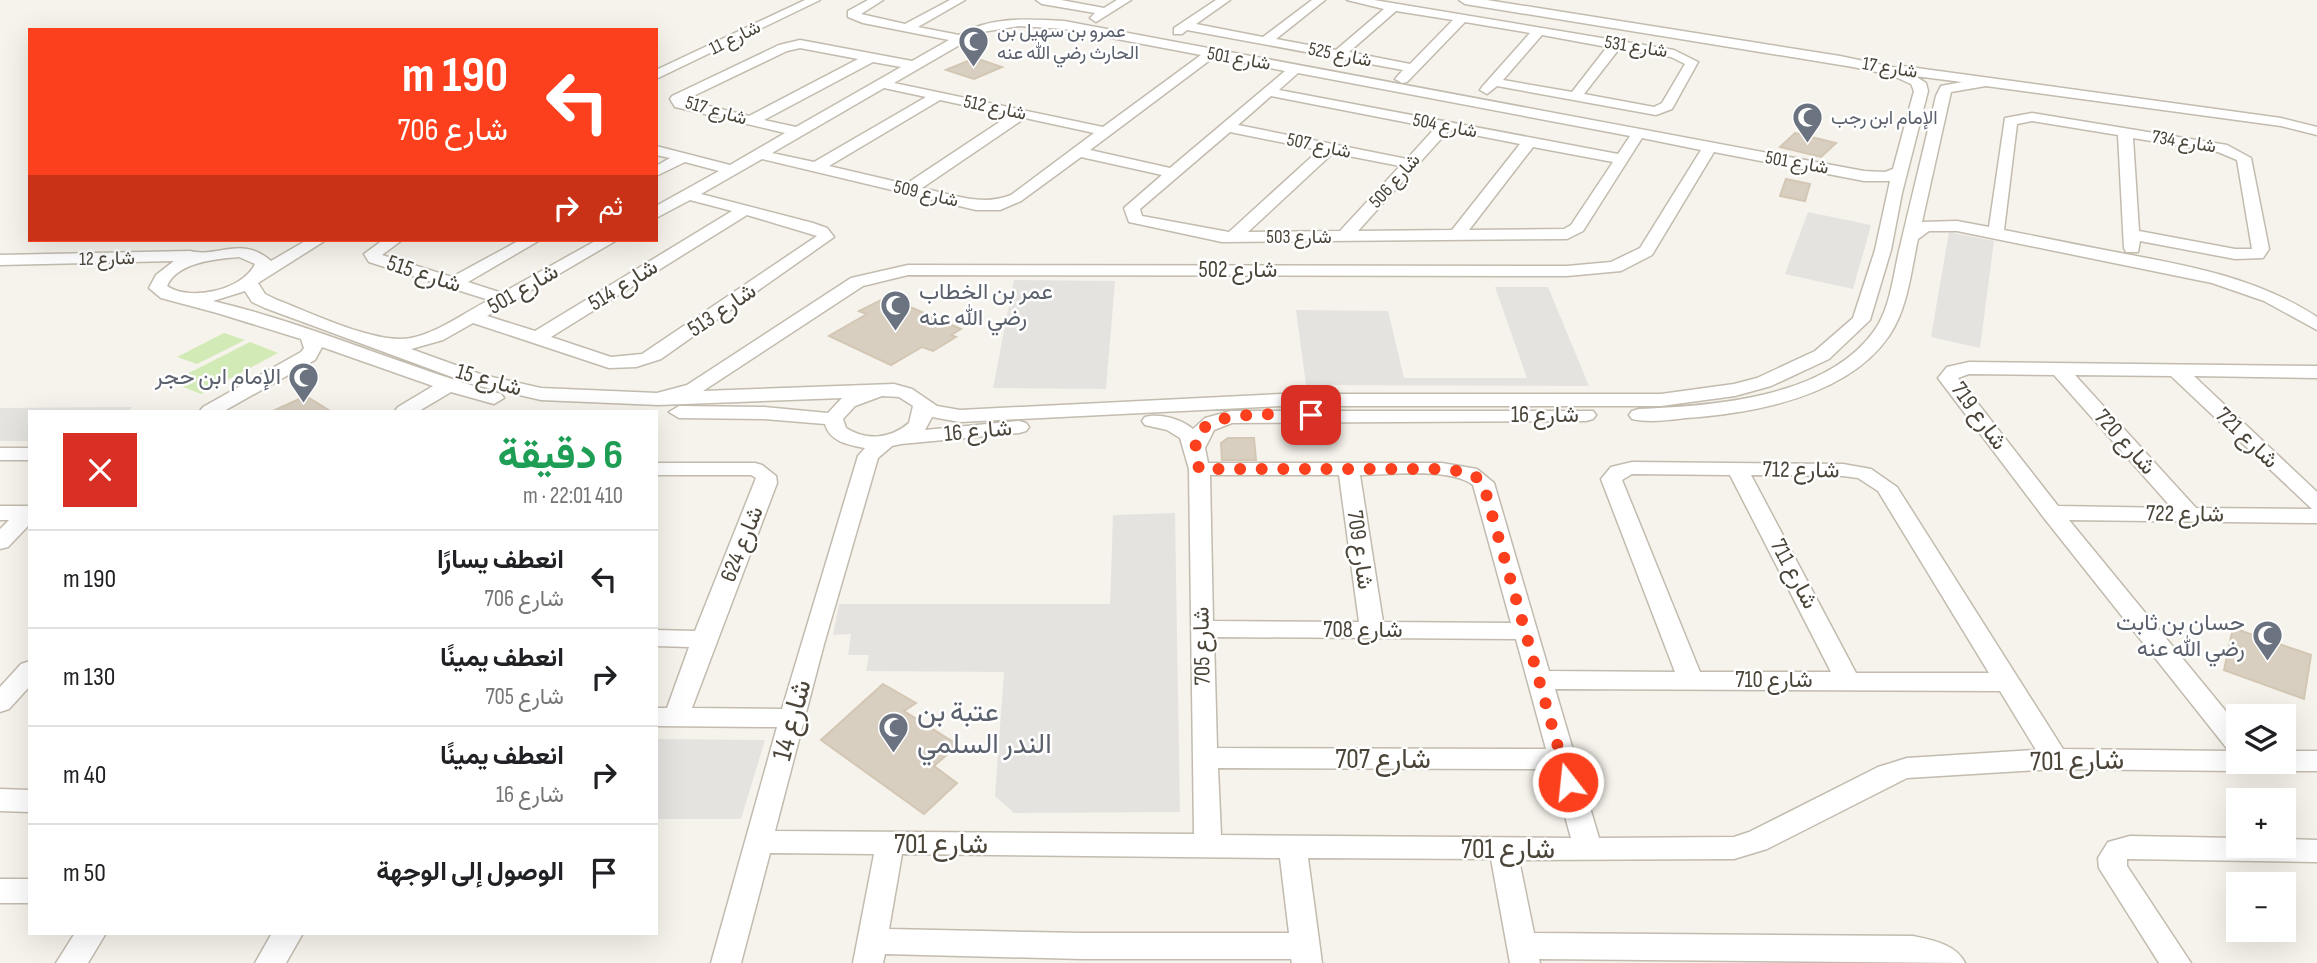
<!DOCTYPE html>
<html lang="ar">
<head>
<meta charset="utf-8">
<style>
  :root { --surface:#fff; --page:#f6f6f6; --text:#202124; --muted:#757577; --line:#e0e0e0 }
  body { margin:0; font-family:"Sofia Sans Condensed",Vazirmatn,sans-serif; background:var(--page); color:var(--text); direction:rtl; height:100vh; display:flex; flex-direction:column; font-size:26px; white-space:nowrap }
  * { box-sizing:border-box; margin:0 }
  p { font-size:23px; color:var(--muted) }
  .icon { flex:none; width:38px; height:38px; fill:none; stroke:currentColor; stroke-width:2; stroke-linecap:round; stroke-linejoin:round }
  .map { position:relative; flex:1; overflow:hidden; direction:ltr }
  .details { position:absolute; left:28px; top:410px; width:630px; height:525px; display:flex; flex-direction:column; background:var(--surface); border-radius:0px; box-shadow:0 7px 28px #0002; direction:rtl }
  .details>* { flex:none }
  .top-card { position:absolute; left:28px; top:28px; width:630px; height:214px; border-radius:0px; box-shadow:0 7px 28px #0002; direction:rtl; background:#fc3f1d; color:#fff; overflow:hidden }
  .controls { position:absolute; left:2226px; top:704px; display:grid; gap:14px }
  .controls a { display:grid; place-items:center; width:70px; height:70px; border-radius:0px; background:var(--surface); box-shadow:0 7px 28px #0002; font-size:35px }
  .pin { position:absolute; display:grid; place-items:center; width:60px; height:60px; color:#fff; margin:-30px; border-radius:14px; box-shadow:0 4px 10px #0006 }
  .me { position:absolute; width:77px; margin:-38px; rotate:344deg; stroke-linejoin:round; filter:drop-shadow(0 0 5px #0008) }
  .turn { display:flex; align-items:center; gap:24px; height:147px; padding:0 35px; font-size:32px }
  .turn .icon { width:91px; height:91px; stroke-width:2.5 }
  .turn b { display:block; font-size:49px; line-height:60px }
  .then { display:flex; align-items:center; height:66px; padding:0 35px; background:#0003; gap:14px; font-size:26px }
  .round { display:grid; place-items:center; flex:none; width:74px; height:74px; border-radius:0px; background:var(--page) }
  .summary { display:flex; align-items:center; justify-content:space-between; height:119px; padding:0 35px }
  h1 { font-size:42px; font-weight:700; line-height:52px; color:#1e9e55 }
  ul { padding:0; list-style:none }
  li { display:flex; align-items:center; gap:21px; height:98px; padding:0 35px; border-top:2px solid var(--line) }
  li div { flex:1 }
  li b { display:block; font-size:26px }
  li em { font-style:normal }
  .map>svg:first-child { display:block }
  .green { fill:#d2eab5 }
  .parking { fill:#e5e3e0 }
  .building { fill:#d8cfc1; stroke:#d3c7b4; stroke-width:2 }
  .lines { fill:none; stroke-linecap:round; stroke-linejoin:round }
  .minor-casing { stroke:#c2bbae; stroke-width:3 }
  .minor { fill:#fff; fill-rule:evenodd }
  .route { stroke:#fc3f1d; stroke-width:12; stroke-dasharray:0 21.6 }
  .labels { text-anchor:middle; dominant-baseline:central; stroke-width:5; stroke-linejoin:round; paint-order:stroke }
  .far-worship-label { font-size:19px; fill:#5b616d; stroke:#fff; text-anchor:start }
  .far-street-label { font-size:19px; fill:#4b4439; stroke:#fff }
  .street-label { font-size:23px; fill:#4b4439; stroke:#fff }
  .worship-label { font-size:23px; fill:#5b616d; stroke:#fff; text-anchor:end }
  .near-worship-label { font-size:28px; fill:#5b616d; stroke:#fff; text-anchor:start }
  .near-street-label { font-size:28px; fill:#4b4439; stroke:#fff }
</style>
</head>
<body>
<div class="map">
<svg width="2317" height="963" viewBox="0 0 2317 963">
  <rect width="100%" height="100%" fill="#f6f3ec"/>
  <g class="green">
    <polygon points="224,333 245,340 197,364 177,357"/>
    <polygon points="250,342 278,353 201,394 171,382"/>
  </g>
  <g class="parking">
    <polygon points="1808,212 1871,225 1853,289 1785,274"/>
    <polygon points="1949,232 1994,241 1980,348 1931,337"/>
    <polygon points="1014,280 1115,281 1106,389 993,388"/>
    <polygon points="1495,287 1548,287 1589,386 1306,385 1296,310 1388,311 1404,378 1527,378"/>
    <polygon points="132,407 128,411 30,411 30,441 0,441 0,408"/>
    <polygon points="1175,513 1180,812 1014,813 995,796 1004,672 866,671 869,655 848,655 851,634 833,635 839,604 1110,604 1113,515"/>
    <polygon points="656,739 765,740 741,819 656,819"/>
  </g>
  <g class="building">
    <polygon points="975,58 1002,67 974,79 946,70"/>
    <polygon points="1795,133 1836,143 1821,157 1780,147"/>
    <polygon points="1786,179 1810,184 1805,201 1780,196"/>
    <polygon points="887,297 961,329 951,335 956,337 933,351 922,347 891,365 829,336 867,314 859,311"/>
    <polygon points="306,396 330,411 273,411"/>
    <polygon points="1228,438 1254,438 1256,460 1222,460 1221,443"/>
    <polygon points="2233,628 2311,655 2304,699 2224,670"/>
    <polygon points="883,684 916,703 904,711 958,745 934,766 957,783 924,814 821,740"/>
  </g>
  <g class="lines">
    <defs>
      <g id="minor">
        <polygon points="805,0 820,0 656,79 656,70"/>
        <path d="M868,0H883L861,14L905,24L950,0H965L918,27L959,35C991,16 1028,19 1064,21L1864,171L1885,172L1893,169L1914,91L1911,84L1891,75L1853,67L1465,4L1459,0H1487L1840,56L1897,68L1902,66L2281,118L2317,127V135L2281,126L1986,86L1951,92L1922,222L1957,221L1989,227L2005,118L2032,113L2227,145L2251,158L2269,249L2263,258L2235,259L2140,241L2138,252H2126L2124,248L2118,135L2032,121L2017,124L2004,230C2041,237 2078,245 2115,252C2185,265 2256,277 2317,317V330L2264,301L2212,283L1957,231H1929L1918,239C1911,271 1908,308 1889,336C1847,397 1754,413 1686,418C1669,420 1649,423 1632,419L1629,415L1632,411L1639,409C1713,406 1826,398 1874,331C1890,309 1893,277 1899,251C1911,199 1924,148 1936,96L1941,86L1962,82L1915,76L1926,83L1928,91L1902,193L1891,250L1870,320L1829,359L1771,386L1735,396L1661,406H1282L960,422L932,417L925,430L1019,421L1026,423L1029,427L1026,431L1019,433L901,444L892,446L878,458L824,644L775,831L1194,834L1189,469L1180,438L1167,430L1145,425L1142,421L1145,417C1160,413 1181,419 1193,429L1205,418L1231,411H1593L1596,415L1593,419L1586,421L1232,423L1214,430L1205,448L1208,463H1442L1477,469L1494,483L1549,671L1675,672L1601,479L1611,467L1632,462L1843,464L1871,469L1897,487L2063,749L2229,751L2044,518L1938,378L1947,367L1969,362L2317,366V378L2194,376L2317,492V523L2069,520L2238,726V761H2251L2247,768L2238,771L2055,769L1907,778L1767,849L1734,859L1519,860L1534,933L1913,936C1932,940 1956,944 1965,963L1539,959L1540,963H1510L1491,859L1308,858L1322,963H1292L1291,959H1082L885,954L883,963H853L874,854L770,853L741,963H711L777,727L656,726V708H667L689,647L656,646V630L695,631L756,478L751,475H656V463H755L762,465L776,476L777,483L692,708L782,709L858,456L865,448C849,445 830,442 825,424L764,419L679,418L669,412L679,406L764,407L828,413L842,398L658,405L541,400L471,384L265,308L252,302L245,291L213,301C311,324 404,367 501,394L504,398L494,404L451,392L419,411H395L398,407L433,386L322,347L315,360L224,411H200L203,407L301,352L304,348L301,339L217,313L161,298L149,288L156,275L174,261L0,265V255L190,251C220,258 241,235 271,261L307,240H326L258,283L265,294L277,300C312,313 377,345 411,338C439,332 464,313 489,300L369,262L364,254L383,240H402L382,255L452,277L520,240H540L468,282L502,293L597,240H617L487,316L535,331L732,211L690,200L656,218V206L719,171L685,162L656,176V166L670,158L656,155V146L730,165L785,133L675,107L670,99L672,96L779,45L800,40L912,61L949,40L863,23L848,17V11ZM1019,26L1064,29L1201,55L1103,127L894,83L982,32ZM800,48L858,59L749,116L685,100L787,51ZM1214,57L1285,71L1170,168L1090,150ZM873,62L901,67L796,127L764,120ZM1298,73L1630,136L1618,154L1279,90ZM884,88L926,97L814,162L772,153ZM1271,96L1435,128L1407,159L1238,125ZM940,100L1010,115L906,184L829,166ZM1025,118L1094,133L1011,195C982,207 951,194 922,188ZM1449,130L1520,144L1452,230L1358,231ZM1230,132L1319,150L1229,232L1142,216L1140,209ZM1642,138L1701,150L1640,248L1611,262L1567,266L908,265L851,278L687,385L657,393L541,388L483,375L411,349L443,340L473,323L609,368L636,367L661,359L834,237L827,228L813,223L701,194L762,159L976,210H1000L1021,201L1081,157L1162,175L1124,208L1129,222L1222,242L1567,239L1583,231ZM2133,138L2218,152L2237,160L2252,249H2235L2139,231ZM1533,147L1613,162L1571,225L1564,229L1469,230ZM1714,152L1864,181H1890L1875,250L1853,318L1815,351L1757,378L1734,384L1661,394H1282L960,410L937,406L912,389L894,384L703,391L863,286L908,275L1567,276L1621,271L1652,255ZM1333,153L1400,166L1340,231L1248,232ZM747,215L817,236L642,354L611,357L551,337ZM239,257L255,264C243,290 190,302 167,286C177,262 216,259 239,257ZM1969,374L2054,375L2172,508L2058,506L1958,378ZM2075,375L2171,376L2312,509L2196,508ZM882,396L899,397L913,406L909,423C890,439 867,441 846,428L843,419L855,406ZM1632,474L1730,475L1831,672H1700L1622,480ZM1210,475H1339L1359,622L1213,621ZM1360,475C1390,475 1450,467 1473,485L1511,623L1383,622ZM1751,475L1843,476L1858,478L1878,491L1989,673H1856ZM1214,637L1516,639L1546,749L1217,748ZM1555,689L2000,691L2036,750L1907,758L1878,767L1749,832L1734,837L1599,838ZM1218,768L1552,769L1571,838L1221,835ZM902,854L1280,858L1289,933H1082L889,929Z"/>
        <polygon points="1036,0 1061,0 1104,8 1117,0 1131,0 1096,22 1090,18 1095,13 1042,4"/>
        <path d="M1216,0H1230L1196,24L1263,37L1312,0H1325L1276,39L1336,50L1384,9L1347,0H1374L1674,50L1698,62L1672,109L1656,115L1497,86L1487,94L1480,90L1482,87L1530,33L1465,22L1407,82L1402,83L1395,79L1403,70L1187,30L1182,34H1174V28ZM1396,11L1453,20L1410,64L1349,52ZM1542,35L1607,47L1572,92L1503,80ZM1619,49L1671,57L1685,64L1662,103L1654,107L1584,94Z"/>
        <rect x="0" y="448" width="30" height="12"/>
        <polygon points="0,506 30,506 30,524 8,547 0,549 0,529 9,520 0,520"/>
        <polygon points="30,661 30,686 9,709 0,712 0,687 21,664"/>
        <polygon points="2284,751 2317,751 2317,771 2284,771 2275,768 2271,761 2284,761"/>
        <polygon points="0,789 30,790 30,812 0,811"/>
        <polygon points="2130,836 2238,838 2238,845 2284,845 2284,839 2317,840 2317,862 2127,859 2127,866 2191,963 2159,963 2099,868 2098,858 2108,842"/>
        <rect x="0" y="879" width="30" height="24"/>
        <polygon points="75,933 106,933 88,963 56,963"/>
        <polygon points="272,933 303,933 286,963 255,963"/>
      </g>
    </defs>
    <use href="#minor" class="minor-casing"/>
    <use href="#minor" class="minor"/>
  </g>
  <g class="lines">
    <path class="route" d="M1311,415C1285,415 1209,408 1198,436C1193,447 1197,458 1199,469H1442C1458,471 1472,471 1483,483L1568,782"/>
  </g>
  <defs>
    <symbol id="mosque-pin" viewBox="-11 -11 22 30"><path d="M0 17L-7.5 6A9.5 9.5 0 1 1 7.5 6Z" fill="#6b7280" stroke="#fff"/><path d="M3.5-4.9A6 6 0 1 0 3.5 4.9A5 5 0 1 1 3.5-4.9Z" fill="#fff"/></symbol>
  </defs>
  <g fill-rule="evenodd">
    <use href="#mosque-pin" x="956" y="24" width="35" height="47"/>
    <use href="#mosque-pin" x="1790" y="100" width="35" height="47"/>
    <use href="#mosque-pin" x="878" y="288" width="35" height="47"/>
    <use href="#mosque-pin" x="286" y="360" width="35" height="47"/>
    <use href="#mosque-pin" x="2250" y="618" width="35" height="47"/>
    <use href="#mosque-pin" x="876" y="710" width="35" height="47"/>
  </g>
  <g class="labels">
    <g class="far-worship-label">
      <text x="997" y="31">عمرو بن سهيل بن<tspan x="997" dy="22">الحارث رضي الله عنه</tspan></text>
      <text x="1831" y="118">الإمام ابن رجب</text>
    </g>
    <g class="far-street-label">
      <text transform="translate(735 38) rotate(-26)">شارع 11</text>
      <text transform="translate(1636 47) rotate(9)">شارع 531</text>
      <text transform="translate(1340 55) rotate(11)">شارع 525</text>
      <text transform="translate(1239 59) rotate(10)">شارع 501</text>
      <text transform="translate(1890 68) rotate(9)">شارع 17</text>
      <text transform="translate(995 108) rotate(12)">شارع 512</text>
      <text transform="translate(716 111) rotate(16)">شارع 517</text>
      <text transform="translate(1445 126) rotate(11)">شارع 504</text>
      <text transform="translate(2184 142) rotate(9)">شارع 734</text>
      <text transform="translate(1319 146) rotate(12)">شارع 507</text>
      <text transform="translate(1797 163) rotate(10)">شارع 501</text>
      <text transform="translate(1395 181) rotate(-48)">شارع 506</text>
      <text transform="translate(926 194) rotate(13)">شارع 509</text>
      <text x="1299" y="237">شارع 503</text>
      <text transform="translate(107 259) rotate(-1)">شارع 12</text>
    </g>
    <g class="street-label">
      <text x="1238" y="270">شارع 502</text>
      <text transform="translate(424 274) rotate(18)">شارع 515</text>
      <text transform="translate(623 285) rotate(-32)">شارع 514</text>
      <text transform="translate(523 289) rotate(-30)">شارع 501</text>
      <text transform="translate(722 310) rotate(-34)">شارع 513</text>
      <text transform="translate(489 380) rotate(16)">شارع 15</text>
      <text x="1545" y="415">شارع 16</text>
      <text transform="translate(1979 416) rotate(54)">شارع 719</text>
      <text transform="translate(978 431) rotate(-5)">شارع 16</text>
      <text transform="translate(2247 438) rotate(44)">شارع 721</text>
      <text transform="translate(2125 442) rotate(48)">شارع 720</text>
      <text transform="translate(1801 470) rotate(1)">شارع 712</text>
      <text transform="translate(2185 514) rotate(1)">شارع 722</text>
      <text transform="translate(742 544) rotate(-68)">شارع 624</text>
      <text transform="translate(1360 550) rotate(82)">شارع 709</text>
      <text transform="translate(1794 574) rotate(62)">شارع 711</text>
      <text x="1363" y="630">شارع 708</text>
      <text transform="translate(1202 646) rotate(-91)">شارع 705</text>
      <text x="1774" y="680">شارع 710</text>
    </g>
    <g class="worship-label">
      <text x="919" y="292" text-anchor="start">عمر بن الخطاب<tspan x="919" dy="26">رضي الله عنه</tspan></text>
      <text x="281" y="377">الإمام ابن حجر</text>
      <text x="2245" y="623">حسان بن ثابت<tspan x="2245" dy="26">رضي الله عنه</tspan></text>
    </g>
    <g class="near-worship-label">
      <text x="917" y="712">عتبة بن<tspan x="917" dy="32">الندر السلمي</tspan></text>
    </g>
    <g class="near-street-label">
      <text transform="translate(792 720) rotate(-75)">شارع 14</text>
      <text x="1383" y="759">شارع 707</text>
      <text transform="translate(2077 761) rotate(-1)">شارع 701</text>
      <text x="941" y="844">شارع 701</text>
      <text x="1508" y="849">شارع 701</text>
    </g>
  </g>
</svg>
<div class="controls">
<a><svg class="icon" aria-label="layers" viewBox="0 0 24 24"><path d="M12 4l9 5-9 5-9-5zM3 14l9 5 9-5"/></svg></a>
<a>+</a>
<a>−</a>
</div>
<div class="pin" style="left:1311px;top:415px;background:#d93025"><svg class="icon" aria-label="arrive" viewBox="0 0 24 24"><path d="M6 21V4h12l-3 4 3 4H6"/></svg></div>
<svg class="me" style="left:1568px;top:782px" viewBox="-20 -20 40 40"><circle r="17" fill="#fc3f1d" stroke="#fff" stroke-width="3"/><path d="M0-11L8 9 0 5-8 9z" fill="#fff"/></svg>
<div class="top-card">
<div class="turn"><svg class="icon" aria-label="left" viewBox="0 0 24 24"><path d="M17 20v-9H6M10 6l-5 5 5 5"/></svg><div><b>190 m</b>شارع 706</div></div>
<div class="then">ثم<svg class="icon" aria-label="right" viewBox="0 0 24 24"><path d="M7 20v-9h11M14 6l5 5-5 5"/></svg></div>
</div>
<section class="details">
<div class="summary"><div><h1>6 دقيقة</h1><p>410 m · 22:01</p></div><a class="round" style="background:#d93025;color:#fff"><svg class="icon" aria-label="close" viewBox="0 0 24 24"><path d="M6 6l12 12M18 6L6 18"/></svg></a></div>
<ul>
<li><svg class="icon" aria-label="left" viewBox="0 0 24 24"><path d="M17 20v-9H6M10 6l-5 5 5 5"/></svg><div><b>انعطف يسارًا</b><p>شارع 706</p></div><em>190 m</em></li>
<li><svg class="icon" aria-label="right" viewBox="0 0 24 24"><path d="M7 20v-9h11M14 6l5 5-5 5"/></svg><div><b>انعطف يمينًا</b><p>شارع 705</p></div><em>130 m</em></li>
<li><svg class="icon" aria-label="right" viewBox="0 0 24 24"><path d="M7 20v-9h11M14 6l5 5-5 5"/></svg><div><b>انعطف يمينًا</b><p>شارع 16</p></div><em>40 m</em></li>
<li><svg class="icon" aria-label="arrive" viewBox="0 0 24 24"><path d="M6 21V4h12l-3 4 3 4H6"/></svg><div><b>الوصول إلى الوجهة</b></div><em>50 m</em></li>
</ul>
</section>
</div>
</body>
</html>
